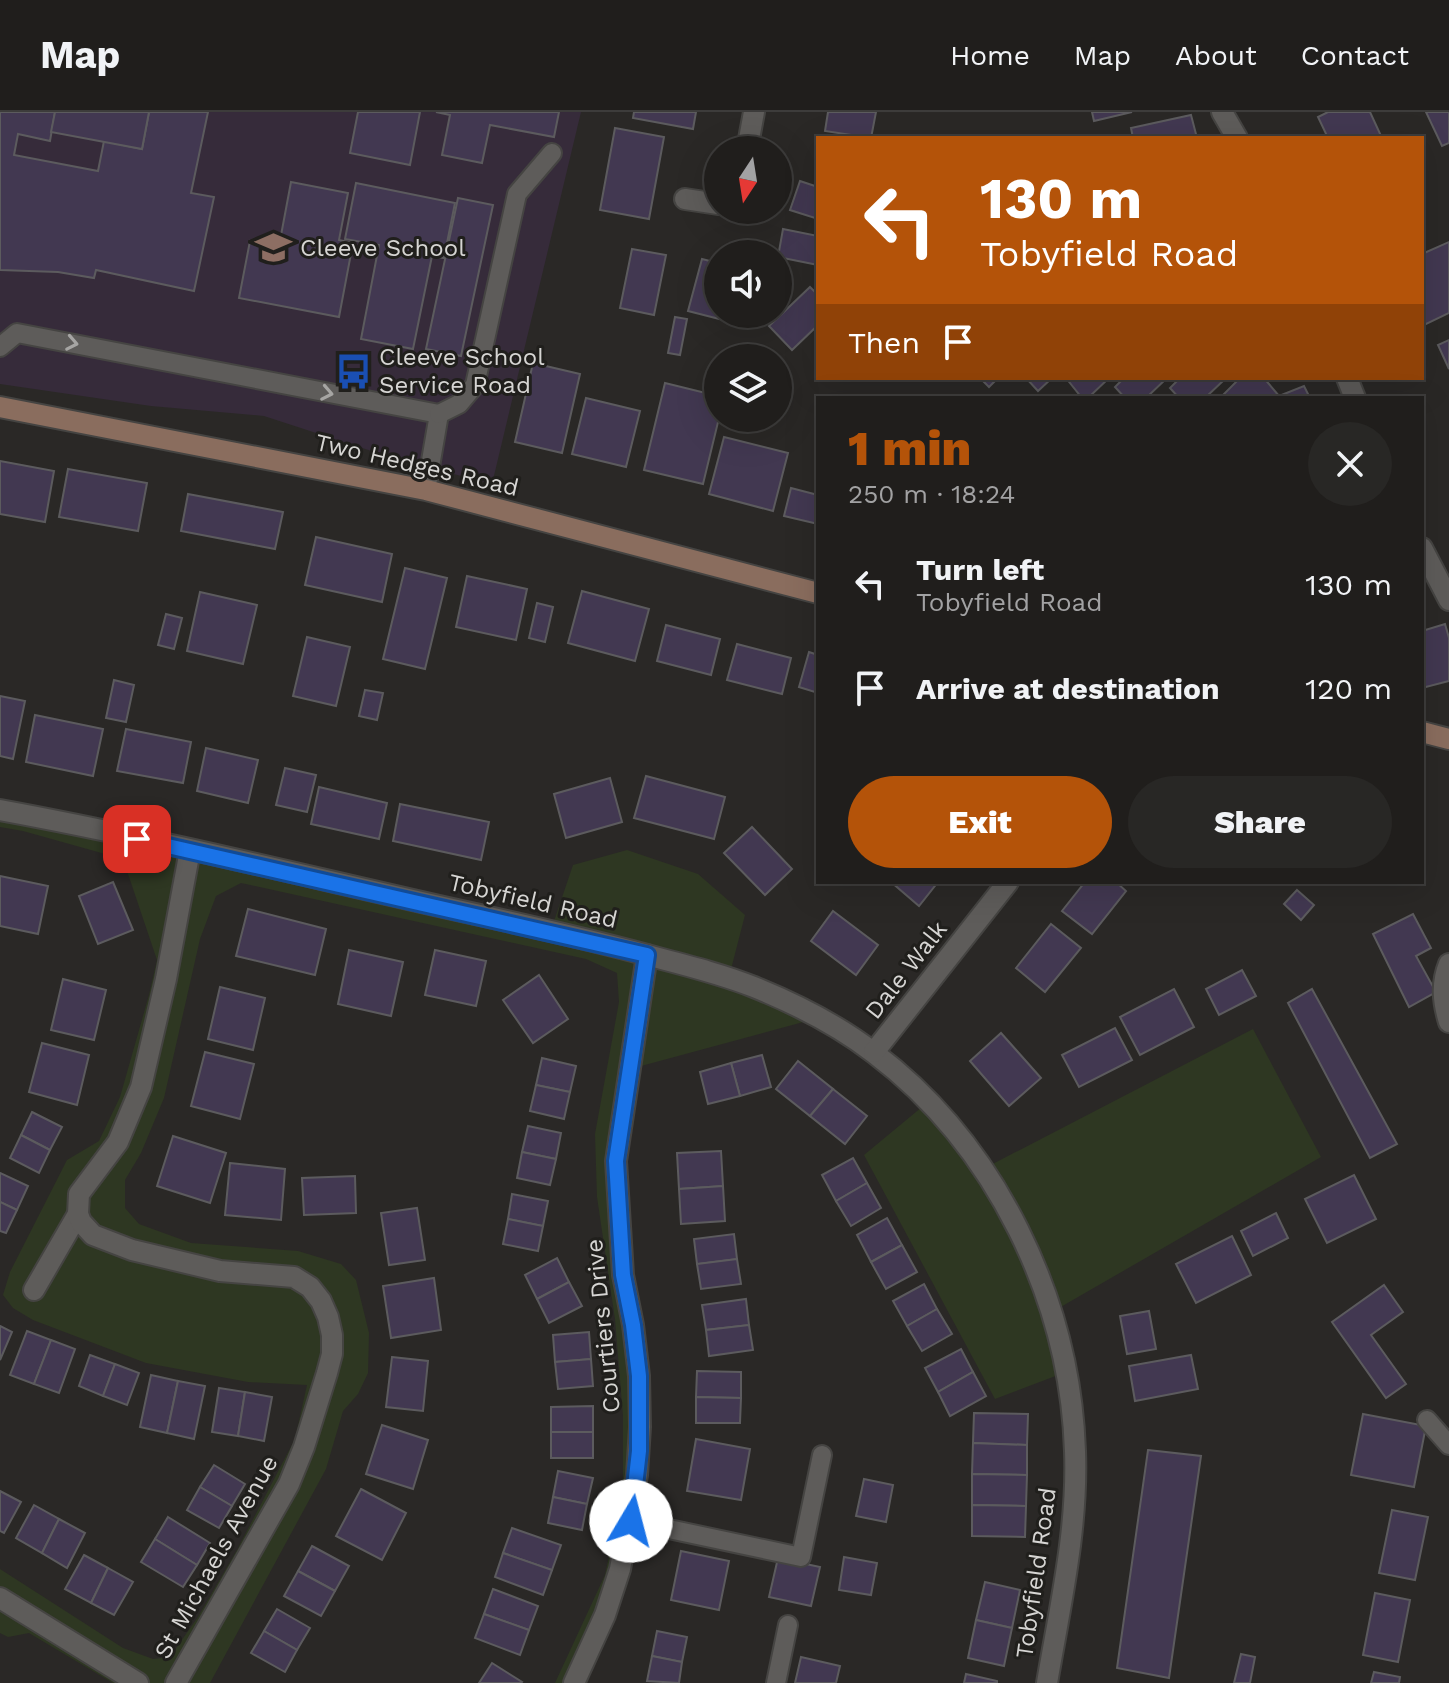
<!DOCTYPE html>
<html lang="en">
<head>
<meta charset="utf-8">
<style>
  :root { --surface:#201e1c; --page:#282725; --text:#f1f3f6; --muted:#a2a2a3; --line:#3d3c3b; --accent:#b45309 }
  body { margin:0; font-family:"Work Sans",sans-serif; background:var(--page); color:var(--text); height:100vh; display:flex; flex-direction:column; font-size:30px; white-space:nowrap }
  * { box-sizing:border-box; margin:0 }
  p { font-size:26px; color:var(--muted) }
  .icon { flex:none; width:44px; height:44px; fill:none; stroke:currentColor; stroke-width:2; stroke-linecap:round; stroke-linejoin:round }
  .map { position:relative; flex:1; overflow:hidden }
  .side { position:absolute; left:816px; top:284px; width:608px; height:488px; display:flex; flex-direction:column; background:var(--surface); border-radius:0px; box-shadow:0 8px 32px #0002,0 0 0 2px var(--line) }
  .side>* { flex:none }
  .guide { position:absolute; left:816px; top:24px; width:608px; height:244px; border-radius:0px; box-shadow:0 8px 32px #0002,0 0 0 2px var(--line); background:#b45309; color:#fff; overflow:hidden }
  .needle { width:52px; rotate:192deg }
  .buttons { position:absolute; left:704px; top:24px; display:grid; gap:16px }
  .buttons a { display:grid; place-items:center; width:88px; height:88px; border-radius:50%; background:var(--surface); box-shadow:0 8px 32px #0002,0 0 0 2px var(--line); font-size:40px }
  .pin { position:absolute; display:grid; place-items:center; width:68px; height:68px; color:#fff; margin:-34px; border-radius:16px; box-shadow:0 4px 12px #0006 }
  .me { position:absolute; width:88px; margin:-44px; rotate:8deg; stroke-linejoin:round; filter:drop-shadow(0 0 6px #0008) }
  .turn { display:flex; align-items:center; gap:28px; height:168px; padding:0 32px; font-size:36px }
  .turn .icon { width:104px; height:104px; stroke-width:2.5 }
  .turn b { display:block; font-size:56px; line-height:68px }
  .then { display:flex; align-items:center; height:76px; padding:0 32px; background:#0003; gap:16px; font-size:30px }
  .round { display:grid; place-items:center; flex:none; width:84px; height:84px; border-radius:42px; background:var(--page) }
  .overview { display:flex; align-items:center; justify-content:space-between; height:136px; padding:0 32px }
  h1 { font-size:48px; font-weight:800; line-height:60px; color:var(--accent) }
  .action { display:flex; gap:16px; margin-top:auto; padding:16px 32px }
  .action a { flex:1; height:92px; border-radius:48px; background:var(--accent); color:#fff; font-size:32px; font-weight:800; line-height:92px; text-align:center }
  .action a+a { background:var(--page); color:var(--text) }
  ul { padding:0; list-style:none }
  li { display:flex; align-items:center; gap:24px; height:104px; padding:0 32px }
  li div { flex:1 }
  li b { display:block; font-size:30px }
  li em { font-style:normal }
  header { display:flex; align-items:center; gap:48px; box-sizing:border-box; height:112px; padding:0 40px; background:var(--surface); border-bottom:2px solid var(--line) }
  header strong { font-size:38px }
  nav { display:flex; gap:44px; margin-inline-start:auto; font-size:28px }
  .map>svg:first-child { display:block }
  .education { fill:#362b3a }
  .green { fill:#2e3722 }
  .building { fill:#423851; stroke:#5c5b5e; stroke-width:2 }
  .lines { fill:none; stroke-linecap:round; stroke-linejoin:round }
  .lane-casing { stroke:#454442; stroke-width:22 }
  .street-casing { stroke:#454442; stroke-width:24 }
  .secondary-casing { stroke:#454442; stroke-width:24 }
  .lane { stroke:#5e5c5a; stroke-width:18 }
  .street { stroke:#5e5c5a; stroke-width:20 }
  .secondary { stroke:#8a6d5e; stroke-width:20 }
  .oneway { stroke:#a6a5a3 }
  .route-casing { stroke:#114b97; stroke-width:20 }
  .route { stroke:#1a73e8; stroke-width:14 }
  .labels { text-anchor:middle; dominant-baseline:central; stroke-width:6; stroke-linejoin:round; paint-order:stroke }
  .poi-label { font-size:24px; fill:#d6d5d3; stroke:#201f1c; text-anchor:start }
  .street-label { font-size:24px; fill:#d6d5d3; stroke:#201f1c }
</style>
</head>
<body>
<header>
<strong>Map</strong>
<nav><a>Home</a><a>Map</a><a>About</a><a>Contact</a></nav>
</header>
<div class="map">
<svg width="1449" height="1571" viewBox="0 0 1449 1571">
  <rect width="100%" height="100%" fill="#2a2826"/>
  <polygon class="education" points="0,0 581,0 492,372 396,347 264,304 151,294 0,272"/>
  <g class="green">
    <polygon points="0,698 551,818 573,753 627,738 698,762 745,803 729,865 818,906 630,957 616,1049 633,1213 631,1409 574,1571 555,1571 605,1463 623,1379 623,1304 615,1207 597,1085 595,1022 619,890 617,861 586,847 241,771 216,784 200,827 164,986 141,1041 125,1068 125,1096 139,1112 191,1131 298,1139 341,1152 356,1168 369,1221 368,1261 358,1282 343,1299 326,1357 210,1571 113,1571 29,1521 8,1525 0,1521 0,1457 123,1536 153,1547 170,1545 198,1505 237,1438 295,1327 307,1273 248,1270 146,1251 33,1208 13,1196 3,1183 10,1160 67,1048 99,1029 120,985 149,883 157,848 123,747 23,719 0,715"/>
    <polygon points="1253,917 1321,1045 1052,1200 1066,1260 995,1287 864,1043 928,990 983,1057"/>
  </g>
  <g class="building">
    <polygon points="0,0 55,0 50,29 18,22 14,43 98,59 104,29 142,37 149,0 208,0 191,81 214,85 194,179 96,158 94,166 58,160 0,158"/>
    <polygon points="55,0 149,0 142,37 51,20"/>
    <polygon points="358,0 420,0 410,53 350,41"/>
    <polygon points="436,0 559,0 554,25 490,13 482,51 442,43 450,3"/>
    <polygon points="634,0 696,0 693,17 633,6"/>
    <polygon points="828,0 876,0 871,26 825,19"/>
    <polygon points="1092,0 1132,0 1094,9"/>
    <polygon points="1328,0 1370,0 1382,26 1328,26 1318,5"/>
    <polygon points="1426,0 1449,0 1449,31 1442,34"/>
    <polygon points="1191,3 1197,26 1133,26 1131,16"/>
    <polygon points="615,16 664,25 649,107 600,98"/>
    <polygon points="800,69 818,75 818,107 790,98"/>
    <polygon points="291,70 348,81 339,128 353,131 339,205 239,186 250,129 279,134"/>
    <polygon points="356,71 455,91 444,146 432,144 413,237 361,227 379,133 345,127"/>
    <polygon points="458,86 493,93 461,244 426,237"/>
    <polygon points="783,117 818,124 818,153 778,145"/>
    <polygon points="1449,130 1449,201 1422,214 1422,142"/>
    <polygon points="632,137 666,143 654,203 620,196"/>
    <polygon points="702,147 718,151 718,202 737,202 735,211 688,199"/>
    <polygon points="810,175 818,183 818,213 792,238 769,214"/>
    <polygon points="675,205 687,207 680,243 668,241"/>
    <polygon points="1449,228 1449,257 1438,233"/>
    <polygon points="533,251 580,262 562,341 515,330"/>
    <polygon points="980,266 998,266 989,275"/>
    <polygon points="1026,266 1052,266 1038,279"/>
    <polygon points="1066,266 1109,266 1088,286 1082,286"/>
    <polygon points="1124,266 1167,266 1146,286 1125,286 1115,275"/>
    <polygon points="1180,266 1225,266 1225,267 1205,286 1179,286 1170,276"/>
    <polygon points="1240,266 1264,266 1279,284 1304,274 1310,286 1220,286"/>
    <polygon points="665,271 718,284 719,306 703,372 644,358"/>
    <polygon points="586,286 640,299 626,355 572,342"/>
    <polygon points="724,325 788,341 773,399 709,382"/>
    <polygon points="0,349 54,359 45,410 0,402"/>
    <polygon points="68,357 147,371 138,419 59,405"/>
    <polygon points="791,376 818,383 818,412 784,404"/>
    <polygon points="188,382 283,400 275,437 181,419"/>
    <polygon points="316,425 392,442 382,490 305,473"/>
    <polygon points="405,456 447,466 425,557 383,547"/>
    <polygon points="467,464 527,477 516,528 456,515"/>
    <polygon points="582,479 649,497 635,549 568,531"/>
    <polygon points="200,480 257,493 243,552 187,539"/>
    <polygon points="537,491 553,495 545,530 529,526"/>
    <polygon points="166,502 182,506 174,537 158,533"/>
    <polygon points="1445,512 1449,526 1449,569 1422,576 1422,519"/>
    <polygon points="666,513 720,527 711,563 657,549"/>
    <polygon points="307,525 350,535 336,594 293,584"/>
    <polygon points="737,532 791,546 782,582 727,568"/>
    <polygon points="809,540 818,543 818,581 799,575"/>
    <polygon points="114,568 134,573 126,610 106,606"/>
    <polygon points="365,578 383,581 377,608 359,604"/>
    <polygon points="0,584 25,589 13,647 0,644"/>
    <polygon points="35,603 103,617 93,664 26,650"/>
    <polygon points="126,617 191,630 183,671 117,659"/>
    <polygon points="206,636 258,648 248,691 197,679"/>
    <polygon points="285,656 316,663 307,700 276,693"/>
    <polygon points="646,664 725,685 714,727 634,706"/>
    <polygon points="610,666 622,710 566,726 554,682"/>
    <polygon points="319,675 387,691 379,727 311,712"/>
    <polygon points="400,692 489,710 481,748 393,729"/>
    <polygon points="752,715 792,757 765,783 724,741"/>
    <polygon points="0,764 48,774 38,822 0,814"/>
    <polygon points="113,770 133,818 98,832 79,784"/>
    <polygon points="891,770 938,770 919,794"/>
    <polygon points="1085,770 1116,770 1126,779 1092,822 1062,799"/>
    <polygon points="1297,778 1314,793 1301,808 1284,792"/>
    <polygon points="248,797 326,817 315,863 236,844"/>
    <polygon points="833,799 878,833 856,863 811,829"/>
    <polygon points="1413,802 1431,836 1416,844 1436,880 1409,895 1373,822"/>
    <polygon points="1051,812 1081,836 1045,880 1016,856"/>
    <polygon points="349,838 403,850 391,904 338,892"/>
    <polygon points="435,838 486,849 476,894 425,883"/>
    <polygon points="1242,858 1256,884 1219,903 1206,877"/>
    <polygon points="539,863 568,907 533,931 503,888"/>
    <polygon points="63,867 106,878 94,928 51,918"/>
    <polygon points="220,875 265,886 253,938 208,927"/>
    <polygon points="1174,877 1194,915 1140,943 1120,905"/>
    <polygon points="1312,877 1397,1032 1370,1046 1288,891"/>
    <polygon points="1115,916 1132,948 1079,975 1062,943"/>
    <polygon points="1001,921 1041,966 1009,994 970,949"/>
    <polygon points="42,931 89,943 77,993 29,980"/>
    <polygon points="205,940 254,952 240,1007 191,994"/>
    <polygon points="762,943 771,975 740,984 731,951"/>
    <polygon points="542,946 576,954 570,980 536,973"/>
    <polygon points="798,949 833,977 810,1004 776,977"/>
    <polygon points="731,951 740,984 708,992 700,960"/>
    <polygon points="536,973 570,980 564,1007 530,999"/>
    <polygon points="833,977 867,1004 845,1032 810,1004"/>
    <polygon points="32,1000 62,1015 50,1038 21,1023"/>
    <polygon points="528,1014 561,1021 556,1047 522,1040"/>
    <polygon points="21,1023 50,1038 39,1061 10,1046"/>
    <polygon points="173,1024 226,1041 210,1091 157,1074"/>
    <polygon points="721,1039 723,1074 679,1077 677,1041"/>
    <polygon points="522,1040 556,1047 550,1073 517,1066"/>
    <polygon points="853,1046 867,1071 836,1089 822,1063"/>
    <polygon points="230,1051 285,1057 281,1108 225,1103"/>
    <polygon points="0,1061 28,1074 17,1098 0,1090"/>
    <polygon points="1354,1063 1376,1107 1327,1131 1305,1087"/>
    <polygon points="355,1064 356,1101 304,1103 302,1066"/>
    <polygon points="867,1071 881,1096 851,1114 836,1089"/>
    <polygon points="723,1074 725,1109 681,1112 679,1077"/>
    <polygon points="512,1082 548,1089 543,1114 508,1107"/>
    <polygon points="0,1090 17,1098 6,1121 0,1119"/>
    <polygon points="417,1096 425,1148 389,1153 381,1101"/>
    <polygon points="1276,1101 1288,1126 1253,1144 1241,1119"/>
    <polygon points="887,1106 902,1133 871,1150 857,1123"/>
    <polygon points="508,1107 543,1114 538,1139 503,1132"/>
    <polygon points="734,1122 737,1147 697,1152 694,1127"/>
    <polygon points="1232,1124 1251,1163 1196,1191 1176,1152"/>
    <polygon points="902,1133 917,1160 886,1177 871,1150"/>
    <polygon points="557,1146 569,1170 537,1187 525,1163"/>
    <polygon points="737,1147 741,1172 701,1177 697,1152"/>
    <polygon points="434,1166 441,1218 391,1226 383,1174"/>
    <polygon points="569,1170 582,1194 549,1211 537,1187"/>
    <polygon points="924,1172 937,1197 907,1214 893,1189"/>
    <polygon points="1384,1173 1403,1200 1371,1223 1406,1272 1386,1286 1332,1210"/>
    <polygon points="746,1187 749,1213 706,1218 702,1193"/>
    <polygon points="937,1197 952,1222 922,1239 907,1214"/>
    <polygon points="1149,1199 1156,1237 1127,1242 1120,1204"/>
    <polygon points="749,1213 753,1238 709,1244 706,1218"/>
    <polygon points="0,1214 12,1220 0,1248"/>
    <polygon points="27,1219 51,1228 34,1272 10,1263"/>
    <polygon points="589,1220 591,1247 555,1250 553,1223"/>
    <polygon points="51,1228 75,1237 59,1281 34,1272"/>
    <polygon points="961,1237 973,1260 938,1280 925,1256"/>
    <polygon points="90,1243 115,1252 103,1284 79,1274"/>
    <polygon points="1191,1243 1198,1277 1135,1289 1129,1254"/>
    <polygon points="392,1245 428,1249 423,1299 386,1295"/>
    <polygon points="591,1247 593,1274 558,1277 555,1250"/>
    <polygon points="115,1252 139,1261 127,1293 103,1284"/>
    <polygon points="697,1259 741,1260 741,1286 696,1285"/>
    <polygon points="973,1260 986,1284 950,1304 938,1280"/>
    <polygon points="151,1263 178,1269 167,1321 140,1315"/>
    <polygon points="178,1269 205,1274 194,1327 167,1321"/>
    <polygon points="219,1276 245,1280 238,1324 212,1320"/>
    <polygon points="245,1280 272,1285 264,1329 238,1324"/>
    <polygon points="696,1285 741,1286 740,1311 696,1311"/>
    <polygon points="593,1294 593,1320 551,1320 551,1295"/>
    <polygon points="974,1301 1028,1302 1027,1333 973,1331"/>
    <polygon points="1363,1302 1426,1314 1414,1375 1351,1363"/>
    <polygon points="382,1313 428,1328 413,1377 366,1362"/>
    <rect x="551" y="1320" width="42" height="26"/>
    <polygon points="696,1327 750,1337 741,1388 687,1379"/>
    <polygon points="973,1331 1027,1333 1027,1363 972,1362"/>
    <polygon points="1148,1338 1201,1344 1169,1566 1117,1556"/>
    <polygon points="214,1353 245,1372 232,1394 200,1375"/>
    <polygon points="558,1359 593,1366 587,1392 553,1385"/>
    <polygon points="972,1362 1027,1363 1026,1394 972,1393"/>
    <polygon points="864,1367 893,1373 886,1410 856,1404"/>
    <polygon points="200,1375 232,1394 219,1416 187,1398"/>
    <polygon points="361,1377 406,1401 382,1448 336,1424"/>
    <polygon points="0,1379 21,1390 4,1421 0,1419"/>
    <polygon points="553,1385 587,1392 582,1418 548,1411"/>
    <polygon points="34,1393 59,1407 42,1441 16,1426"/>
    <polygon points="972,1393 1026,1394 1025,1425 972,1424"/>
    <polygon points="1392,1398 1428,1405 1415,1468 1379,1461"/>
    <polygon points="168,1405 210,1431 197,1453 155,1427"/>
    <polygon points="59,1407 85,1421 67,1456 42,1441"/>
    <polygon points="512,1416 561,1433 552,1458 503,1441"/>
    <polygon points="155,1427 197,1453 183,1475 141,1450"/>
    <polygon points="312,1434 349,1454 335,1479 298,1459"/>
    <polygon points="681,1439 729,1449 719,1498 671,1488"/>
    <polygon points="503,1441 552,1458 543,1483 495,1465"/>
    <polygon points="84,1443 108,1456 91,1491 65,1477"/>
    <polygon points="844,1445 877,1451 871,1483 839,1478"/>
    <polygon points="778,1446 820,1455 811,1494 769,1485"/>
    <polygon points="108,1456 133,1470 114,1503 91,1491"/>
    <polygon points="298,1459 335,1479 321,1504 284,1484"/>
    <polygon points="985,1470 1020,1478 1012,1516 976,1508"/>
    <polygon points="493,1477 538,1494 529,1518 484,1502"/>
    <polygon points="1375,1481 1410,1488 1398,1550 1363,1543"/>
    <polygon points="277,1497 310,1516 297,1538 264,1519"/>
    <polygon points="484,1502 529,1518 520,1543 475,1526"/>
    <polygon points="976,1508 1012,1516 1004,1554 968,1546"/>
    <polygon points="264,1519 297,1538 285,1560 251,1541"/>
    <polygon points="657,1519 687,1525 682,1550 652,1544"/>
    <polygon points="1241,1542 1255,1545 1250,1571 1234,1571"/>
    <polygon points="652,1544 682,1550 679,1571 647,1569"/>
    <polygon points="801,1545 840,1554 836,1571 795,1571"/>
    <polygon points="492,1551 522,1570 521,1571 479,1571"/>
    <polygon points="1374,1560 1400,1565 1399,1571 1371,1571"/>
    <polygon points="966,1562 997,1569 997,1571 964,1571"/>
  </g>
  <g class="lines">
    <defs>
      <g id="lane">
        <polyline points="0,235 17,221 439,302 426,378"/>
        <polyline points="439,302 459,292 475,273 517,82 552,41"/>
        <polyline points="1427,1308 1449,1333"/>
        <polyline points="631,1409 801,1445 822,1343"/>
        <polyline points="776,1571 788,1513"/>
      </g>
      <g id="street">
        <polyline points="1222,0 1237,26"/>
        <polyline points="747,38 754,0"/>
        <polyline points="685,87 718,92"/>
        <polyline points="1347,266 1355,286"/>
        <polyline points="1422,436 1449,488"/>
        <path d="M0,698C153,726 305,764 457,798C526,813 594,828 662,847C693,855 724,863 754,875C796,892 839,914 874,941C996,1033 1070,1188 1075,1339C1078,1417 1060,1494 1047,1571"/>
        <path d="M1449,852C1441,872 1443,890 1449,910"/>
        <polyline points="874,940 1008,770"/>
        <polyline points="34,1178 78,1102"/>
        <polyline points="0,1486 138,1571"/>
        <polyline points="176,1571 289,1372 304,1335 327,1261 332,1242 332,1223 328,1205 321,1189 310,1175 294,1165 220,1159 132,1138 93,1123 81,1110 78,1102 79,1082 118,1030 141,975 166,867 190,738"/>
        <polyline points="574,1571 605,1503 620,1457 637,1363 640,1315 639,1264 633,1213 623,1163 616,1049 647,843"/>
      </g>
      <g id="secondary">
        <polyline points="0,295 426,378 818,481"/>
        <polyline points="1422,620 1449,627"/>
      </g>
    </defs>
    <use href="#lane" class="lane-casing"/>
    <use href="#street" class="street-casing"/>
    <use href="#secondary" class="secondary-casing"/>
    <use href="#lane" class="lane"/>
    <use href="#street" class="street"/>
    <use href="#secondary" class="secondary"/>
  </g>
  <defs><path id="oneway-chevron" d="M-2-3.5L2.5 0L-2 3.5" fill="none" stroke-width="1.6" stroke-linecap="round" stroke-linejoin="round" transform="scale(2)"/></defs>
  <g class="oneway">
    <use href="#oneway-chevron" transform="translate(72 231) rotate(11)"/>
    <use href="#oneway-chevron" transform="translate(327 281) rotate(11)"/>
  </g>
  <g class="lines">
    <defs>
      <polyline id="route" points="137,727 647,843 616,1049 623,1163 633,1213 639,1264 639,1339 631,1409"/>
    </defs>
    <use href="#route" class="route-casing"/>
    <use href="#route" class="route"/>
  </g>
  <defs>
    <symbol id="school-bare" viewBox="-9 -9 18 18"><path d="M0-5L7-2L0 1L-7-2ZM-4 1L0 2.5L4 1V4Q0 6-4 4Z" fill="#8d6e63" stroke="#201f1c" stroke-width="2.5" paint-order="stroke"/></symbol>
    <symbol id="bus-bare" viewBox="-9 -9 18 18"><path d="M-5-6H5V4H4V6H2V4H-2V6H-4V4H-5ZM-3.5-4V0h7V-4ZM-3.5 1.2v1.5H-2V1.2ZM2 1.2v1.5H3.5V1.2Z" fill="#1a4fb4" stroke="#201f1c" stroke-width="2.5" paint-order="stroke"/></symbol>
  </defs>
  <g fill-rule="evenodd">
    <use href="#school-bare" x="248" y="110" width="51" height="51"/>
    <use href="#bus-bare" x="328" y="234" width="51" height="51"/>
  </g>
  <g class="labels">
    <g class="poi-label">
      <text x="300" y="136">Cleeve School</text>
      <text x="379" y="245">Cleeve School<tspan x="379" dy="28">Service Road</tspan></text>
    </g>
    <g class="street-label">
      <text transform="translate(417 353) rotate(13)">Two Hedges Road</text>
      <text transform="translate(533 789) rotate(13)">Tobyfield Road</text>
      <text transform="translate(906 858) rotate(-52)">Dale Walk</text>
      <text transform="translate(603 1214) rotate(-96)">Courtiers Drive</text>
      <text transform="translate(216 1445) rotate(-61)">St Michaels Avenue</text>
      <text transform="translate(1036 1461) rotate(-82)">Tobyfield Road</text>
    </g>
  </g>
</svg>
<div class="buttons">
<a><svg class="needle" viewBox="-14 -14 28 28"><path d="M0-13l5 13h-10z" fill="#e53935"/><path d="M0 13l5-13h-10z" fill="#a2a2a3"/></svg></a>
<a><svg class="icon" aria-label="sound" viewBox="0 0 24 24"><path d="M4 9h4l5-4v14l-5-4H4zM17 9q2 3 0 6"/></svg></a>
<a><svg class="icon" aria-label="layers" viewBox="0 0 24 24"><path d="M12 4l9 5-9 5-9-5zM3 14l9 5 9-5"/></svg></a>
</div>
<div class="pin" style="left:137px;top:727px;background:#d93025"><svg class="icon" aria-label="arrive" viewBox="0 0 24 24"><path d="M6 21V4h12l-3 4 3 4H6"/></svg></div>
<svg class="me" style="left:631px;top:1409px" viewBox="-20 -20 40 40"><circle r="19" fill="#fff"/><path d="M0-13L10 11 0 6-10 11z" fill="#1a73e8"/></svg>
<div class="guide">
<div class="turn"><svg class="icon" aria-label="left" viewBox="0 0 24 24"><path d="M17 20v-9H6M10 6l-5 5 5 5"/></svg><div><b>130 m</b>Tobyfield Road</div></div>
<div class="then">Then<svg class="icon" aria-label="arrive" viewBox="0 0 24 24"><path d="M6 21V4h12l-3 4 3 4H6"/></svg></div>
</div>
<section class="side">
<div class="overview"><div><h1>1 min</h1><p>250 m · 18:24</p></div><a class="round"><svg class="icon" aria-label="close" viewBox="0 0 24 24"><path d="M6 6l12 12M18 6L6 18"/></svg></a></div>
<ul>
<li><svg class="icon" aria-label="left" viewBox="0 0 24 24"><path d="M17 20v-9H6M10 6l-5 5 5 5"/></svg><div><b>Turn left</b><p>Tobyfield Road</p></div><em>130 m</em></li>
<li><svg class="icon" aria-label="arrive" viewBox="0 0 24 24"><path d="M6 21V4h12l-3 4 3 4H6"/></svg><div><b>Arrive at destination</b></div><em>120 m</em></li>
</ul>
<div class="action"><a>Exit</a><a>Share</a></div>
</section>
</div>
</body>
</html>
